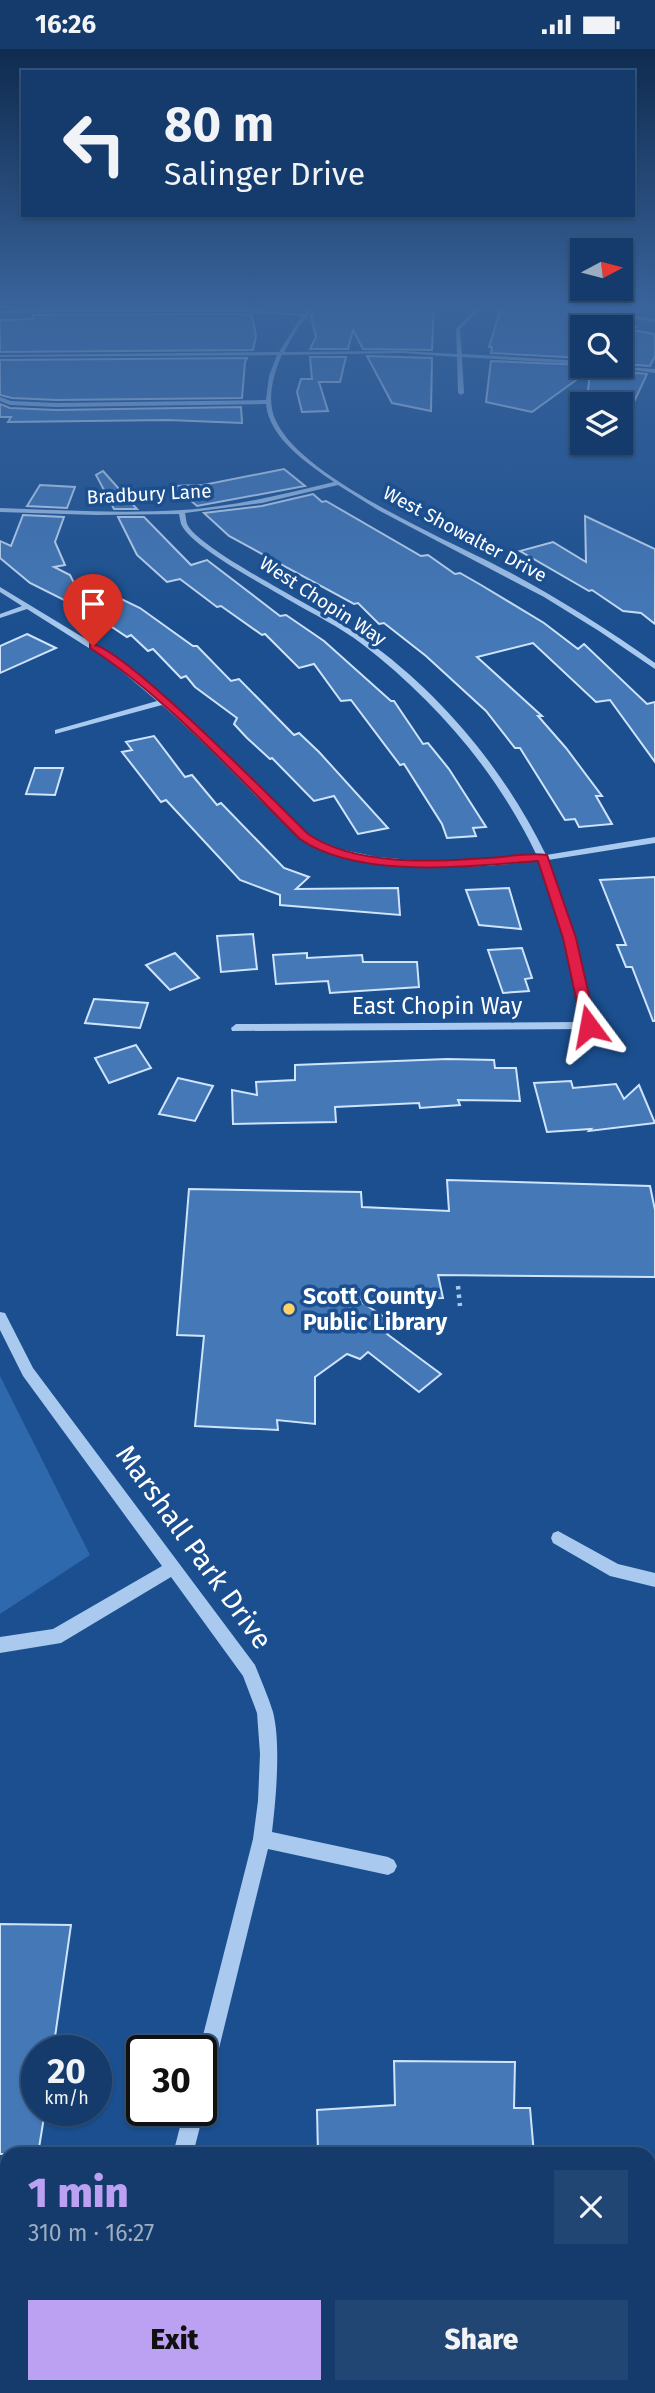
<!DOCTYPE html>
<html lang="en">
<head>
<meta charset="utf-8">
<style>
  :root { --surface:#143b6b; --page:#214673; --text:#f1f3f6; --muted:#9dadc1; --line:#33557e; --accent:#bca0f2 }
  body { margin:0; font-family:"Fira Sans",sans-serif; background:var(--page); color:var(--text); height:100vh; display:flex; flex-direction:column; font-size:26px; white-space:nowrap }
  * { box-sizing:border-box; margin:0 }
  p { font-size:23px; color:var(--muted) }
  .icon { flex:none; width:38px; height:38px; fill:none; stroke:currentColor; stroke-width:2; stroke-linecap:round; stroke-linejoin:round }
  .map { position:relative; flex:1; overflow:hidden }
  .drawer { position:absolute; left:0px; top:2098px; width:656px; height:247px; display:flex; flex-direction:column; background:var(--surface); border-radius:21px 21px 0 0; box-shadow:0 2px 5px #0004,0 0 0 2px var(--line) }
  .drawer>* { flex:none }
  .top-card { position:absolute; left:21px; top:21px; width:614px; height:147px; border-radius:0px; box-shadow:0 2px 5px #0004,0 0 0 2px var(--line); background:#143b6b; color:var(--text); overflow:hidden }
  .needle { width:46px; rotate:83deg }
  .buttons { position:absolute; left:570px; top:189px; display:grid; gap:14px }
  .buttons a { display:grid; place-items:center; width:63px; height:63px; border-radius:0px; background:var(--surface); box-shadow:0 2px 5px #0004,0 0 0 2px var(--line); font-size:35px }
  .speed { position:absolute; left:21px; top:1986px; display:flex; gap:14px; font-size:35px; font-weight:700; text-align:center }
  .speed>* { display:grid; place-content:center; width:91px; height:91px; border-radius:50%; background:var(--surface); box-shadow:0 2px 5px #0004,0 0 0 2px var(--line); line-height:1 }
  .speed small { font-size:18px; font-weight:400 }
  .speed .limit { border:4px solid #111; border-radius:10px; background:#fff; color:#111 }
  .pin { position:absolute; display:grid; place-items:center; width:60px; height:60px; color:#fff; margin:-72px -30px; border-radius:50% 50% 50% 0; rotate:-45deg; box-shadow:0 0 7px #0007 }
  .pin .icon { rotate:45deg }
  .me { position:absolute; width:77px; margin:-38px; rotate:347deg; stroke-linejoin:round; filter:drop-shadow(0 0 5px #0008) }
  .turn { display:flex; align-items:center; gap:24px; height:147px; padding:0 28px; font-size:32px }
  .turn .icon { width:91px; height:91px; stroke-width:2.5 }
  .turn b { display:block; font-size:49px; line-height:60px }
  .round { display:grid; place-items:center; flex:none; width:74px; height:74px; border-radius:0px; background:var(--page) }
  .overview { display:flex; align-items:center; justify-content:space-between; height:119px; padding:0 28px }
  h1 { font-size:42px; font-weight:800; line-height:52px; color:var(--accent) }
  .primary-button { display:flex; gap:14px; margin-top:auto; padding:14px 28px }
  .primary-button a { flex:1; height:80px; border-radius:0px; background:var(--accent); color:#111; font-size:28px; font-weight:800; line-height:80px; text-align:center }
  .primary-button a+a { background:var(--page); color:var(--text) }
  .status { display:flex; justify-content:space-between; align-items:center; height:49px; padding:0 35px; background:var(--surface); direction:ltr }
  .status svg { height:19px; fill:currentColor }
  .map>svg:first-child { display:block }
  .green { fill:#2e69ad }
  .building { fill:#4478b7; stroke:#cfe3fa; stroke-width:2 }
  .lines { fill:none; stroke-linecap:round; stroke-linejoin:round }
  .path { stroke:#a9c9ee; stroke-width:4.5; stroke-dasharray:3.5 5; stroke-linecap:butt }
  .minor { fill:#a9c9ee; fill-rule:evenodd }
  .route { fill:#e11d48; stroke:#92132f; stroke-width:2 }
  .poi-dot { fill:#ffd166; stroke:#1b4f8f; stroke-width:2.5 }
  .labels { text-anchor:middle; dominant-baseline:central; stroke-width:7; stroke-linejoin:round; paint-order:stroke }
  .far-street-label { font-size:19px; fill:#fff; stroke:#1b4f8f }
  .street-label { font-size:23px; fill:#fff; stroke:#1b4f8f }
  .poi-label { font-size:23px; font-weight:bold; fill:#fff; stroke:#1b4f8f; text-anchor:start }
  .near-street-label { font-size:28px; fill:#fff; stroke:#1b4f8f }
</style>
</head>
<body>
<div class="status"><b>16:26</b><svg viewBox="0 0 49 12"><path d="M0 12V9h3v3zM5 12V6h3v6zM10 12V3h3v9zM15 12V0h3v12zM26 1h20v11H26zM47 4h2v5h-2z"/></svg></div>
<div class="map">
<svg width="655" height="2344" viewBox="0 0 655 2344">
  <rect width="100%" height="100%" fill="#1b4f8f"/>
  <polygon class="green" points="0,1327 90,1506 0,1565"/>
  <g class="building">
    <polygon points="36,256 250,256 251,259 35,259"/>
    <polygon points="339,256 434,256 432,301 363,300 353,281 348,300 310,300 316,288 311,267 318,259 341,260"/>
    <polygon points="509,256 617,256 594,272 636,278 631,281 655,285 655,307 650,317 621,315 621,278 583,278 583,309 491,304 492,298 489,298 500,262 504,263"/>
    <polygon points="231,265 252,266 256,287 253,301 0,303 0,271 32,270 33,266"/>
    <polygon points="367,307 432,309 431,362 392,354"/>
    <polygon points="310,308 346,308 340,333 319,333 328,362 302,363 297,343 301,330 312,330"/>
    <polygon points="247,309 245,313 242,349 56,351 12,349 0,346 0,311"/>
    <polygon points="491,312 608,317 612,321 647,325 633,355 587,353 590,321 532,363 486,353"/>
    <polygon points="0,355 10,359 56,361 241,358 242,374 168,371 8,373 11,368 0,368"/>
    <polygon points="284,420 305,437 197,457 174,437 203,436"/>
    <polygon points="103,422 137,460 114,460 96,426"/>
    <polygon points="40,436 75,438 67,459 27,457"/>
    <polygon points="313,445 322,453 326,452 421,507 428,506 455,525 460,524 481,536 544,574 578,600 584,595 647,655 655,653 655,713 610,651 596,653 533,594 477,608 542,667 538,667 566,699 602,747 596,747 612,775 579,778 575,770 565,771 520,699 515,699 486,662 426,607 384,574 379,575 358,554 354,555 229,487 204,464 262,457"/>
    <polygon points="23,466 64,468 55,493 65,516 54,518 70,526 81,548 101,540 140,559 193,597 197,597 231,632 239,630 294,686 299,684 319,703 388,779 358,785 334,747 314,752 272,709 270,710 247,689 234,675 237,669 195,638 186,627 181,629 153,600 148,602 131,586 127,588 103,572 84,555 88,563 30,534 0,509 0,492 11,497"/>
    <polygon points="585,467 655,500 655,575 641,564 623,562 592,541 589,542 520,502 553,493 586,513"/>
    <polygon points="118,468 144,468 191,516 207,511 280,567 286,566 324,592 391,652 394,652 423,695 428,694 449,720 486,778 473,779 476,787 447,789 442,775 404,715 400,716 351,651 341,652 314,615 299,619 265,585 262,586 221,557 217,558 180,530 167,533 137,506"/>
    <polygon points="27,585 56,599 0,624 0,597"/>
    <polygon points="154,687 185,728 192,726 217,756 221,754 284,819 309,828 296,840 398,839 400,866 280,856 280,846 240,831 166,751 161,753 122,703 132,701 126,693"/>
    <polygon points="35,719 63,719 55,746 26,745"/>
    <polygon points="655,828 655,972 653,972 632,918 626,918 617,896 626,896 600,831"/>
    <polygon points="509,839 521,880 479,876 466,841"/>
    <polygon points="253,885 257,920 221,923 217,887"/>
    <polygon points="522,899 532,929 525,930 529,942 503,944 488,901"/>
    <polygon points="175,904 199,929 170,941 146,916"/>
    <polygon points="307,904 307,909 362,906 363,913 417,913 419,938 330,944 328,932 276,935 273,906"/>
    <polygon points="94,950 148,954 140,979 85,974"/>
    <polygon points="136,996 151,1019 109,1034 95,1009"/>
    <polygon points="447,1010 494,1011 495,1019 516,1019 520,1052 458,1051 460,1056 420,1059 419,1054 335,1058 336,1073 233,1075 232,1041 257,1046 256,1033 295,1031 295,1016"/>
    <polygon points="178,1029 213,1037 195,1072 159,1065"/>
    <polygon points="571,1032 573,1039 616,1035 624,1050 639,1036 655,1074 589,1082 591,1080 547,1083 534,1034"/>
    <polygon points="447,1131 650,1137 655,1161 655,1228 438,1226 443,1249 358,1251 397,1276 387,1285 441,1325 419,1343 368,1303 360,1310 347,1305 315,1328 315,1375 277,1371 278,1381 195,1377 204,1287 177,1286 189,1140 361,1143 362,1158 449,1162"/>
    <polygon points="0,1875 71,1876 53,2002 37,2002 37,2062 45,2062 38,2105 0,2105"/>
    <polygon points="394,2012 515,2013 514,2059 530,2059 534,2105 318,2105 317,2061 395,2056"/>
  </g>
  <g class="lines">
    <polyline class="path" points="458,1237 460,1257"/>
    <g class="minor">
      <path d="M312,255H317L297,280L284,303L402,302L457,305L456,280L480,255H485L460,280L462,305L583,312V315L462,308L464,344L461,346L458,344L457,308L402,304L282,306C273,325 266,352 276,372C304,432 452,492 511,524C561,551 609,581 655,614V620L599,582L544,548L378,461L338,436L262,454L185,464C186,468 186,472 187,475C196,495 275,537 297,550C320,563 344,575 366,591C442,645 505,722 546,806L655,788V794L548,811L575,889L594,977L593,980L232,982L231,979L236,975L583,973L565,889L539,812C479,819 349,827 300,789C286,778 274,764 261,752C229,720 197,686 162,656L55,685V681L157,652L111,613L27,560L0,569V565L22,557L0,543V538L117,609L179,662L307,786L339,800L377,808L424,812L475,811L537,807C497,723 436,652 362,595C340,578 313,565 289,551C265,536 192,499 181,475C181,474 179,466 179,465L96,466L0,463V459C60,461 121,465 182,461C233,458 284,445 334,433C308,415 269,389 266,355L56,358L10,356L0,352V348L11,352L56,354L266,351L269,327L277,306L0,308V306L279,303L302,267L231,262L0,264V262L231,260L304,265Z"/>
      <polygon points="646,255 652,255 634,267 655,271 655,273 628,269 628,267"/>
      <polygon points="610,317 655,320 655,324 612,318"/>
      <path d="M0,1263L5,1264L33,1319L255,1616C261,1631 268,1647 273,1663C281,1694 276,1750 272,1783L388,1808L394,1811L397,1817L394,1823L388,1826L268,1800L211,2032L208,2039L201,2042V2002H199L253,1790L258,1752L260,1705L257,1664L243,1627L171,1528L61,1594L0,1604V1588L53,1580L162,1517L23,1327L0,1281Z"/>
      <polygon points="558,1482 618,1515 655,1524 655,1538 610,1527 553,1494 551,1489 553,1484"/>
      <polygon points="201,2056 204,2062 193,2105 173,2105 184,2062 201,2062"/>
      <polygon points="110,2338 132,2338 130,2344 108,2344"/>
    </g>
  </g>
  <linearGradient id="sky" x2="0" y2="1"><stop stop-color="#0f2b4f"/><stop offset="0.44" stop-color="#39639b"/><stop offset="1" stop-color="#39639b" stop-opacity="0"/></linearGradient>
  <rect width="655" height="584" fill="url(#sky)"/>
  <path class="route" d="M90,595C119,593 278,756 308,785C355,817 433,813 488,809C507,808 529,803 547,806L576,889L596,977L594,981L589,982L582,977L563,889L538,812C470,817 359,831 300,790C236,727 165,647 90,599Z"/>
  <circle class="poi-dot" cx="289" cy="1260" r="7"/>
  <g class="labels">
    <g class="far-street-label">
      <text transform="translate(149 445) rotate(-3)">Bradbury Lane</text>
      <text transform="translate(465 485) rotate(28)">West Showalter Drive</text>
      <text transform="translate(323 552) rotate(33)">West Chopin Way</text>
    </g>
    <g class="street-label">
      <text x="437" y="957">East Chopin Way</text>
    </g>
    <g class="poi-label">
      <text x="303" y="1247">Scott County<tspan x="303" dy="26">Public Library</tspan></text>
    </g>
    <g class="near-street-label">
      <text transform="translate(194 1498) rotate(54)">Marshall Park Drive</text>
    </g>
  </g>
</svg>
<div class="buttons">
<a><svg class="needle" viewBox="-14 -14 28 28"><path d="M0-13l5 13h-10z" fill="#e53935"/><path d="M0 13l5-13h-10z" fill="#9dadc1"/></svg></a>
<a><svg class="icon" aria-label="search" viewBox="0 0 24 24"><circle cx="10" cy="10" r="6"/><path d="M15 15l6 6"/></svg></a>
<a><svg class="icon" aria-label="layers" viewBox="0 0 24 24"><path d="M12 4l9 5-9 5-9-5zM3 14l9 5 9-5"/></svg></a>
</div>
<div class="speed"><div>20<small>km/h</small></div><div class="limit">30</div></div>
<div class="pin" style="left:93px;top:597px;background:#d93025"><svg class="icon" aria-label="arrive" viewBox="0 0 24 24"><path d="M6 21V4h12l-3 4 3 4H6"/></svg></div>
<svg class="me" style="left:589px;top:977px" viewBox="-20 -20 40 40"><path d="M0-17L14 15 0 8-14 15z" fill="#e11d48" stroke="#fff" stroke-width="4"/></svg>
<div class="top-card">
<div class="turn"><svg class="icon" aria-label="left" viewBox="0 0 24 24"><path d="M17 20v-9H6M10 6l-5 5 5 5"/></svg><div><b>80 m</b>Salinger Drive</div></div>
</div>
<section class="drawer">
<div class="overview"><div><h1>1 min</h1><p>310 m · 16:27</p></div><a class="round"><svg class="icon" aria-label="close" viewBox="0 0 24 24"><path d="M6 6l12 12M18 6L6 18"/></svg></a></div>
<div class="primary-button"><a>Exit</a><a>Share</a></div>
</section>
</div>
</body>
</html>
